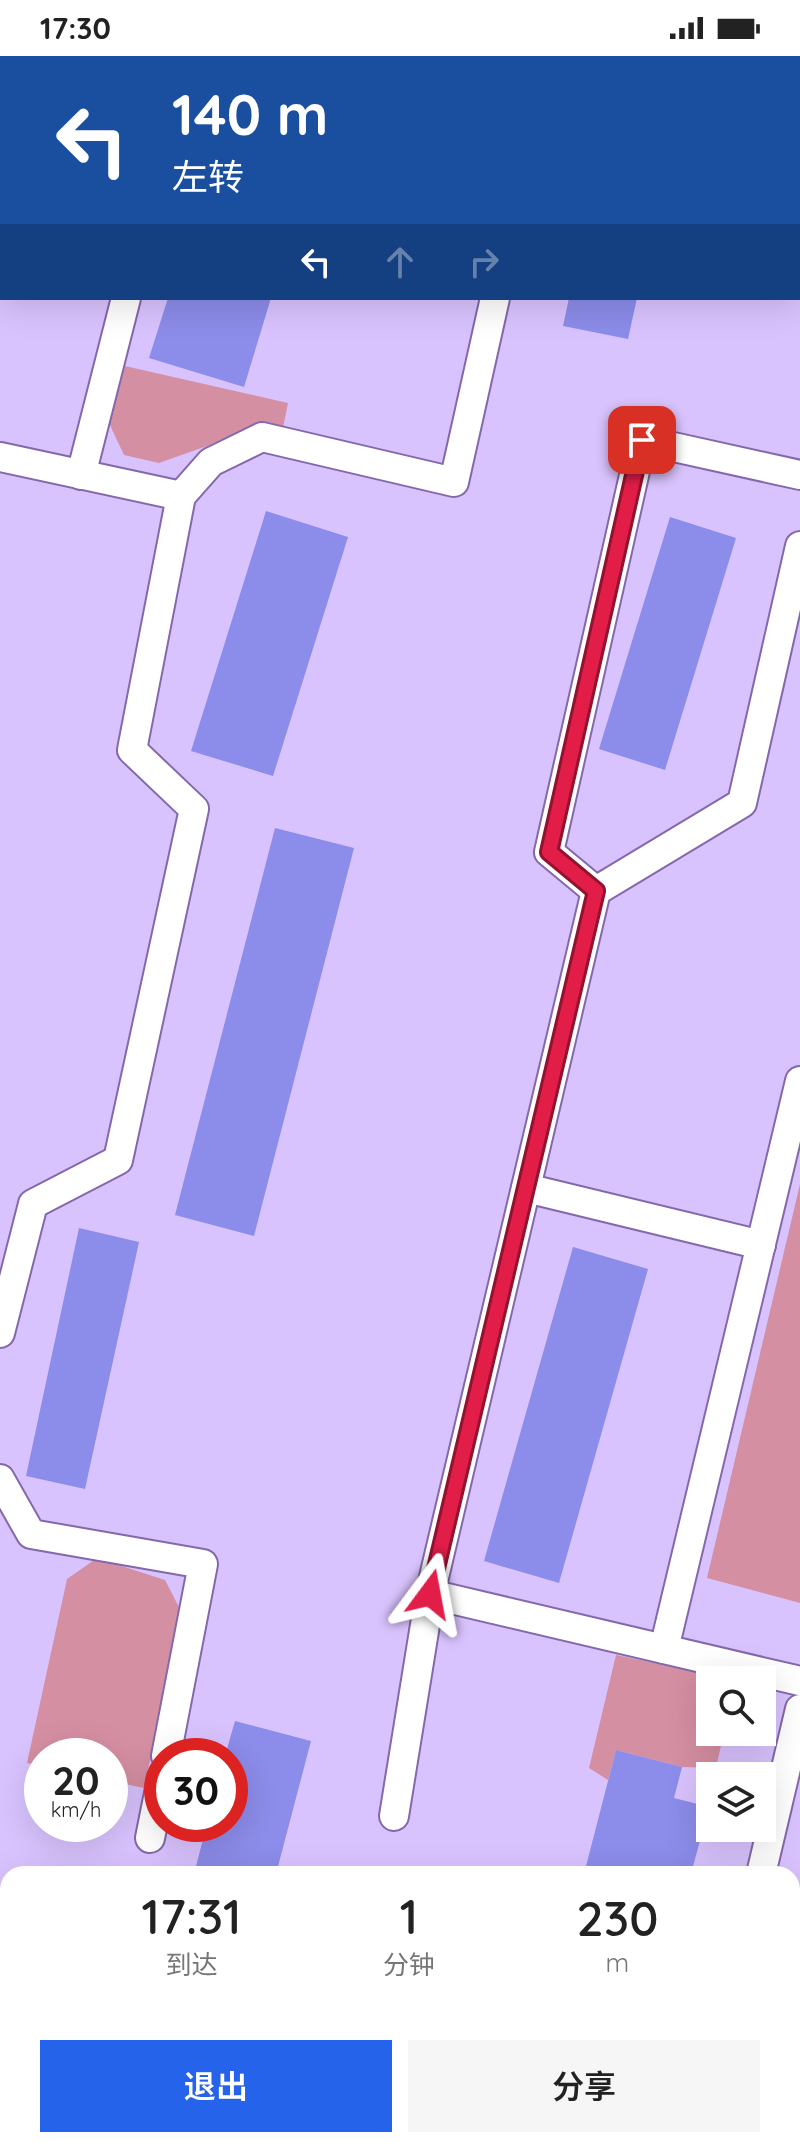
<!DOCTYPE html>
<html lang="zh">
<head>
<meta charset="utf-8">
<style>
  :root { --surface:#fff; --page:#f6f6f6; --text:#222; --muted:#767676; --accent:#2563eb }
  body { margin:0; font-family:Quicksand,"Noto Sans SC",sans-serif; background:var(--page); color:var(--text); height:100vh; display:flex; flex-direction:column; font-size:30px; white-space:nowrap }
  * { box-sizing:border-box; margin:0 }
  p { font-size:26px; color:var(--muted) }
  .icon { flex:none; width:44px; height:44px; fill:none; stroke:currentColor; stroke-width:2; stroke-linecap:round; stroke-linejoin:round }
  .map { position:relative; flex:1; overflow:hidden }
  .drawer { position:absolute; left:0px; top:1810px; width:800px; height:282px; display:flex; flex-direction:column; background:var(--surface); border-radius:24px 24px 0 0; box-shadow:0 8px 32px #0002 }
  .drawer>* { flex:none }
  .guide { position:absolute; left:0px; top:0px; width:800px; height:244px; box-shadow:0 8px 32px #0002; background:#1a4fa0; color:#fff; overflow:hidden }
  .controls { position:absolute; left:696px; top:1610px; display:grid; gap:16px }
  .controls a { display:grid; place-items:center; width:80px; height:80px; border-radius:0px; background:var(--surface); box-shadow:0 8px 32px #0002; font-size:40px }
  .speed { position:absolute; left:24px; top:1682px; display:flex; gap:16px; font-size:40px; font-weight:700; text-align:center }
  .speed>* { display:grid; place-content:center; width:104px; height:104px; border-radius:50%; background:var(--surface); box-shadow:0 8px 32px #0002; line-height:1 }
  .speed small { font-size:20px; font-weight:400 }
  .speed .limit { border:12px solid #d22; background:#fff; color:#111 }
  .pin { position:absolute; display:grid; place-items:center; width:68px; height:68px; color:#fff; margin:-34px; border-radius:16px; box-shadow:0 4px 12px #0006 }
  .me { position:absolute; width:88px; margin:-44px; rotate:13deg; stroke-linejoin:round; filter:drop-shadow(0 0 6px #0008) }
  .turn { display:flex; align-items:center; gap:28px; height:168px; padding:0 40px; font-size:36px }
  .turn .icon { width:104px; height:104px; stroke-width:2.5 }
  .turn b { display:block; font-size:56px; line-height:68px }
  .lanes { display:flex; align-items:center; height:76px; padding:0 40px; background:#0003; justify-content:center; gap:40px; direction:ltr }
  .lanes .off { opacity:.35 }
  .eta { display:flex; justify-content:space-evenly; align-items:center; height:136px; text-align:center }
  .eta b { font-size:48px; font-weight:600; line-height:56px }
  .action { display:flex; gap:16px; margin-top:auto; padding:16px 40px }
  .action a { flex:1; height:92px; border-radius:0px; background:var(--accent); color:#fff; font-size:32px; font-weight:600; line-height:92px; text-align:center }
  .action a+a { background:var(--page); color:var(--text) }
  .status { display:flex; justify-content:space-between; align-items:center; height:56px; padding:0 40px; background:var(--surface); direction:ltr }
  .status svg { height:22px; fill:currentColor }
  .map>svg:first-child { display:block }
  .green { fill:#d58fa2 }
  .building { fill:#8c8cea }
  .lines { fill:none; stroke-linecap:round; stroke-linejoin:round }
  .street-casing { stroke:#8468ac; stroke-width:32 }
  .secondary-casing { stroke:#8468ac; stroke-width:42 }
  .street { stroke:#fff; stroke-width:28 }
  .secondary { stroke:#fff; stroke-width:38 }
  .route-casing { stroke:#92132f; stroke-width:20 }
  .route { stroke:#e11d48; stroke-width:14 }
</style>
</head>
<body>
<div class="status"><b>17:30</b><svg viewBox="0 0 49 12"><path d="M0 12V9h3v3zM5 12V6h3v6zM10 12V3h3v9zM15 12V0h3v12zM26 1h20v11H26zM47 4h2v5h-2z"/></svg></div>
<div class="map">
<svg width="800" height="2091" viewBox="0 0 800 2091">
  <rect width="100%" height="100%" fill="#d9c3fe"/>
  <g class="green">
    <polygon points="125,310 288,347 283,372 248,371 207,390 159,407 124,399 109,367"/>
    <polygon points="800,1128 800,1547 707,1522"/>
    <polygon points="97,1502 165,1524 182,1557 144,1732 110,1725 110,1700 42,1700 42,1710 27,1707 67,1523"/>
    <polygon points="616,1599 735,1624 710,1624 710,1676 724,1676 716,1712 682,1711 616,1694 608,1724 589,1712"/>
  </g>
  <g class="building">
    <polygon points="168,242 271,242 244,331 149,302"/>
    <polygon points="569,242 637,242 628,283 563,270"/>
    <polygon points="266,455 348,481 273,720 191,695"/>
    <polygon points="670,461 736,482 665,714 599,693"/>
    <polygon points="275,772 354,792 254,1180 175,1159"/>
    <polygon points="79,1172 139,1186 85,1433 26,1420"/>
    <polygon points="573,1191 648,1213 559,1527 484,1505"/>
    <polygon points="235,1665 311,1685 276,1818 194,1818 207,1768 230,1768 230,1700 225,1700"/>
    <polygon points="616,1694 682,1711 674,1742 709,1751 691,1818 584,1818"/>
  </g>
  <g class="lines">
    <defs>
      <g id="street">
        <polyline points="19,2 20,0"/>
        <polyline points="187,2 188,0"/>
        <polyline points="0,68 2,61"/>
        <polyline points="0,401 181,440"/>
        <polyline points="81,419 126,242"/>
        <polyline points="800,490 742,747 596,835 430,1538 800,1625"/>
        <polyline points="596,835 549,796 642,384 800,419"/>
        <polyline points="526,1132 761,1189"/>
        <polyline points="0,1277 33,1148 118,1104 194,753 132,694 181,440 211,406 262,381 454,426 495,242"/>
        <polyline points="0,1423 31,1478 203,1508 166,1700"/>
        <polyline points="664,1593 800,1025"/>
        <polyline points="394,1760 430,1538"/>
        <polyline points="150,1782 162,1722"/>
        <polyline points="761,1818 800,1653"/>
        <polyline points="697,2091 698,2084"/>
      </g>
      <g id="secondary">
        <polyline points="0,2014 8,2016"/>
        <polyline points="278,2084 306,2091"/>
      </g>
    </defs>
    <use href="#street" class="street-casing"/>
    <use href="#secondary" class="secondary-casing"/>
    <use href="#street" class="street"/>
    <use href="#secondary" class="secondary"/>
  </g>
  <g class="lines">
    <defs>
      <polyline id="route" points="430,1538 596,835 549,796 642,384"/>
    </defs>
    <use href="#route" class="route-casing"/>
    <use href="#route" class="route"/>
  </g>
</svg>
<div class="controls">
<a><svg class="icon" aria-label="search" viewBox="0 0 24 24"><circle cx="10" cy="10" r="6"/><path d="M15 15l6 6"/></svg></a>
<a><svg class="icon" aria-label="layers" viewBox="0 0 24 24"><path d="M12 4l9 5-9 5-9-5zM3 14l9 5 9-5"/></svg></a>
</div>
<div class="speed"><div>20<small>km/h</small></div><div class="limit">30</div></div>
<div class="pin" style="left:642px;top:384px;background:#d93025"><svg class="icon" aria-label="arrive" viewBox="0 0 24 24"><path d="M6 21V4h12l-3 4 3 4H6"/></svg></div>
<svg class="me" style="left:430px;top:1538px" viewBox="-20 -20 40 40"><path d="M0-17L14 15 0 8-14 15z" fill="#e11d48" stroke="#fff" stroke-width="4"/></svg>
<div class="guide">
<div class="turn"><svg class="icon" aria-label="left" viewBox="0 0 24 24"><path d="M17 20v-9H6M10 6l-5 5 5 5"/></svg><div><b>140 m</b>左转</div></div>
<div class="lanes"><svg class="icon" aria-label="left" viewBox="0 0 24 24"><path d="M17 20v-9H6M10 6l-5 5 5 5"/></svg><svg class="icon off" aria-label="ahead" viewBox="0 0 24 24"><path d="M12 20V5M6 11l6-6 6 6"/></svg><svg class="icon off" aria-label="right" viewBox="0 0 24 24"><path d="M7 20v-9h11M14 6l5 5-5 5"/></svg></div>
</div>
<section class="drawer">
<div class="eta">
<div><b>17:31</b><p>到达</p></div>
<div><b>1</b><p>分钟</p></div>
<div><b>230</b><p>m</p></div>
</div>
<div class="action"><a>退出</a><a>分享</a></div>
</section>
</div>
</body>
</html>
